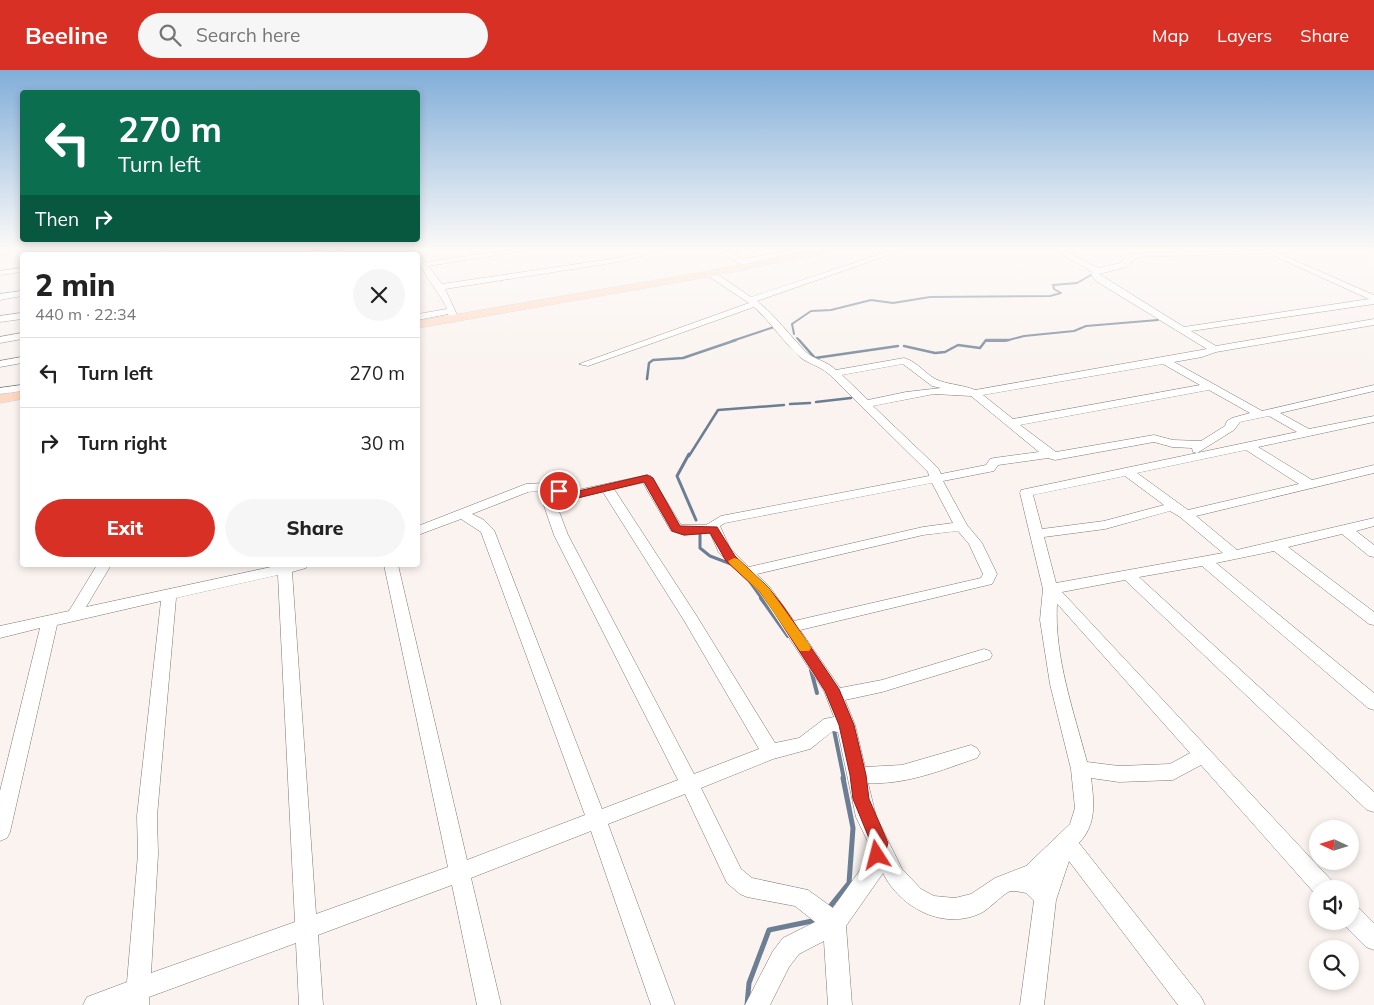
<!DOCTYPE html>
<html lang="en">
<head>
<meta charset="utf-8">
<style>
  :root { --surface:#fff; --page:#f6f6f6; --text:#222; --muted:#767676; --line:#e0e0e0; --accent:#d93025 }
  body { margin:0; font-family:Mulish,sans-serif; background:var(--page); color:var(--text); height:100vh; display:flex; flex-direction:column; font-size:19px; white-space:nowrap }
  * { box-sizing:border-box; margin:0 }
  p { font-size:16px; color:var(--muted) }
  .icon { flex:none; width:28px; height:28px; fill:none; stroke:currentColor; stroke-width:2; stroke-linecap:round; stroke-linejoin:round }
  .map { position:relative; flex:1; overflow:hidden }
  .details { position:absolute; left:20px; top:182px; width:400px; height:315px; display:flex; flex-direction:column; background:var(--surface); border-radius:5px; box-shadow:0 2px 8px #0003 }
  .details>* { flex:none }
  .guide { position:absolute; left:20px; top:20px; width:400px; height:152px; border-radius:5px; box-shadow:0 2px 8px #0003; background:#0b6e4f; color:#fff; overflow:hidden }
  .needle { width:32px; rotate:274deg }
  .buttons { position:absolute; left:1309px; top:750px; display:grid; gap:10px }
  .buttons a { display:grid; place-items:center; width:50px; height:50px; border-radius:50%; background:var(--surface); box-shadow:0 2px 8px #0003; font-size:25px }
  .pin { position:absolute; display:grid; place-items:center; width:42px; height:42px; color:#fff; margin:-21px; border:2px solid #fff; border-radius:50%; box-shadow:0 1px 5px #0007 }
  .me { position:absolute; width:55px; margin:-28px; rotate:351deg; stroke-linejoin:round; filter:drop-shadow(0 0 4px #0008) }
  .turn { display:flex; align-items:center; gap:18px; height:105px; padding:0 15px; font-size:22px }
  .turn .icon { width:65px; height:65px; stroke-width:2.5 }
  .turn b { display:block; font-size:35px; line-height:42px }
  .then { display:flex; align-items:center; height:48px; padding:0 15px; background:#0003; gap:10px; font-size:19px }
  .round { display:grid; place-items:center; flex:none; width:52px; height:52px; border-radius:26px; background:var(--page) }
  .headline { display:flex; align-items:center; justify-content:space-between; height:85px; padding:0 15px }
  h1 { font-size:30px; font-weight:800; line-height:38px }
  .primary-button { display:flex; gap:10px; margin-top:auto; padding:10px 15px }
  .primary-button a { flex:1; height:58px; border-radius:30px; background:var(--accent); color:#fff; font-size:20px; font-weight:800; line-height:58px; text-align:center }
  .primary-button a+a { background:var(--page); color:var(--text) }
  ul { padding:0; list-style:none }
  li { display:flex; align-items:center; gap:15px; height:70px; padding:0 15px; border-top:1px solid var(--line) }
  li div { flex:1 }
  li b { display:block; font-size:19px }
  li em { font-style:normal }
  header { display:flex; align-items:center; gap:30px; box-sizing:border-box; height:70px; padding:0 25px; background:var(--accent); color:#fff }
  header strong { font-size:24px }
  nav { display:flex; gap:28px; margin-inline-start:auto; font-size:18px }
  .search { width:350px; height:45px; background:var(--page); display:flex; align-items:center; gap:12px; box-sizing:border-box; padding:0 18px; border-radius:28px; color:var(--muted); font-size:19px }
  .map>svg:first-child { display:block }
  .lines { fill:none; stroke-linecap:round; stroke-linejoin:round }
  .stream-far4 { stroke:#6b7e94; stroke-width:2 }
  .stream-far3 { stroke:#6b7e94; stroke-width:2.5 }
  .stream-far2 { stroke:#6b7e94; stroke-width:3 }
  .stream-far1 { stroke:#6b7e94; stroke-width:4 }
  .stream { stroke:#6b7e94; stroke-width:5 }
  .minor-casing { stroke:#7f7975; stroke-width:1 }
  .major-casing { stroke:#d0cfcf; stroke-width:1 }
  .minor { fill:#fff; fill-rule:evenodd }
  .major { fill:#ffd8c1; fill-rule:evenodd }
  .route { fill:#d93025; stroke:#8d1f18 }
  .slow { fill:#f59e0b }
</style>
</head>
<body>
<header>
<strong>Beeline</strong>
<div class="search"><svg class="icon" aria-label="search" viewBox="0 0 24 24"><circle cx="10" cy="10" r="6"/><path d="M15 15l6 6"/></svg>Search here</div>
<nav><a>Map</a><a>Layers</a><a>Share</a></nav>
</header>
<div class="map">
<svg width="1374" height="935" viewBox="0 0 1374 935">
  <rect width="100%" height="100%" fill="#faf3ef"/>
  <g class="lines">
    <g class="stream-far4">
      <polyline points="794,264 792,254 811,241 831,240 871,230 893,233 930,227 1050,226 1061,223 1054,219 1053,215 1077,213 1091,205"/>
      <polyline points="797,268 800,271"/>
      <polyline points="732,271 774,257"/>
      <polyline points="985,271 1005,271 1024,266 1074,261 1086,256 1158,250"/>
    </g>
    <g class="stream-far3">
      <polyline points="799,270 815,288 898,276"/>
      <polyline points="987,270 1009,270"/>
      <polyline points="904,276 935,283 945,282 958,275 980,278 986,270"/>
      <polyline points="647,309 649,293 653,290 683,288 736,270"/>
      <polyline points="816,332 851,328"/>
      <polyline points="790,334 810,333"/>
      <polyline points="689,386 718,340 784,335"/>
    </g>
    <g class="stream-far2">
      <polyline points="689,384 677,406 696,450"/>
      <polyline points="700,462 700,478 710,486 731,494"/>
      <polyline points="750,512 762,529"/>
    </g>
    <g class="stream-far1">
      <polyline points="761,528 788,566"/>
      <polyline points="811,600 817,623"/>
      <polyline points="834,660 844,709"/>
    </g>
    <g class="stream">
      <polyline points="828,839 849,813 853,758 843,708"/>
      <polyline points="747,935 749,913 769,860 817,850"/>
    </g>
    <defs>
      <g id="minor">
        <polygon points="0,180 23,180 0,184"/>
        <polygon points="121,180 127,180 128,185 120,185"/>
        <polygon points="169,180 188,180 162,185 139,185"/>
        <polygon points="327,180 346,180 320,185 297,185"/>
        <path d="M412,180H418L425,192L512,180H529L428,196L442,214L618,188L652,180H664L618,192L445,219L459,249L454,252L451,251L448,244L418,250V244L447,239C441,223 418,200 418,185H414Z"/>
        <polygon points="719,180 727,180 742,189 794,180 807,180 748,193 751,196 747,198"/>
        <path d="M893,180H903L757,231C776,246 789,265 806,282C813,289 827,291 836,300L904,288C919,292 927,307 940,311C952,315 963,315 975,320L1207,279L1096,211L1091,204L1092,202L1055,180H1063L1098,198L1120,193L1129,185L1140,183L1291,180L1288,182L1278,183L1374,225V234L1191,261L1216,276L1374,249V255L1216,282L1202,287L1174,292L1262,341L1374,315V321L1280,343L1309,359L1374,346V352L1258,377L1312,410L1374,395V403L1196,446L1237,480L1374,448V456L1356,461L1374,475V487L1369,486L1342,464L1288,477L1374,542V555L1369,554L1274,481L1216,493L1374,623V640L1368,638L1202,496L1139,507L1374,722V742L1367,740L1125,510L1062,522L1333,812L1336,819H1318L1317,826L1201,695L1173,710L1119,712L1091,708C1094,732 1097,754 1079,773L1201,927L1205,935H1178L1069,791L1056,830L1044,935H1020L1034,831L1026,823C1022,822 1015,821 1011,821C1005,822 990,838 983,842C945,862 900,838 883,803L846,856L852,935H828L824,871L799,884L789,897L770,935H745L773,881L783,868L815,852L795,836L747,827L740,824L727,813L685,724L608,754L675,935H651L591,761L471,808L501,935H477L452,815L318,865L323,935H299L296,873L149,927V935H83L87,927L127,912L138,784L137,746L161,531L57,555L10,762L7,768L0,771V721L40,558L0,568V556L69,541L97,495H111L86,537L280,495H308L306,498L292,502L316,844L448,797L384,495H398L467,790L585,745L481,462L461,449L418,465V456L526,414L545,413L573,421L647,405L651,406L681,455H706L721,446L929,406L928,402L830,305C819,295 808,294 800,287C783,272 771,252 754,237L588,296L579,294L749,233L708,206V202H714L751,227ZM1268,183L1369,229L1184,257L1099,204L1126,197L1135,189L1140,187ZM903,294L932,316L941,318L906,322L868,330L842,305ZM1163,294L1200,315L1013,349L983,325ZM1209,320L1250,343L1232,348L1227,351L1225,356L1201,371L1173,370L1154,365L1056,382L1020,355ZM934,324L971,326L1039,382L994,388L990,389L986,395L941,404L938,398L873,336ZM1269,346L1297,362L1021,420L1020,423L1043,519L1040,550L1050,614L1071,699L1075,738L1070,754L1026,796L995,808L971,824L955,828L934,826L921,819L902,799L876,746L868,713C906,715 942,700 977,688L980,683L977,678L971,675L902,695L865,697L855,655L845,630L882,622L990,589L992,585L990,581L984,579L882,610L840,618L800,560L992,514L997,504L982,473L967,455L943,411L994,401L998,395L1048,388L1055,390L1154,372L1172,377L1192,378L1193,382L1197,383L1234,360L1240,352ZM1246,380L1299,414L1188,440L1137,403ZM1125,406L1164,435L1104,451L1042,459L1033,425ZM643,413L671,461L684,465L710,463L719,483L759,522L824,621L834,647L824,649L799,668L775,673L696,545L614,419ZM932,413L953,453L923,457L749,497L730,478L720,456L725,453ZM539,421L554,465L678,710L602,739L494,460L484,450L472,444L528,422ZM603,422L685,552L759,679L694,704L568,465L552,423L573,429ZM1170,441L1180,447L1223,483L1056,513L1044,467L1105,459ZM958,461L969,474L983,504L981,508L794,551L769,516L757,504L923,465ZM278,505L295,852L151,903L158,784L157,746L176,528ZM1057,534L1061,538L1190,683L1170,694L1119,696L1087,692C1074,642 1054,587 1057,534ZM833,661L838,662L856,747L869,774L865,793L833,838L808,820L752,808L741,799L701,718L773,689L810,679Z"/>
        <polygon points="22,198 22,202 0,205 0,201"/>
        <polygon points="22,221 22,226 0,230 0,224"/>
        <polygon points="22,243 22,249 0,252 0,246"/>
        <polygon points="22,263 22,269 0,273 0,267"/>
        <polygon points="22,287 22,293 0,297 0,291"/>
        <polygon points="22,315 22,321 0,324 0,318"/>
        <polygon points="1350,834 1358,837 1374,853 1374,880 1366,877 1342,853 1350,851"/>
      </g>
      <g id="major">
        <polygon points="814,180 831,180 826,183 708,207 418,258 418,251 708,201"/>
        <polygon points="22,321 22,329 0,333 0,325"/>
      </g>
    </defs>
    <use href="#minor" class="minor-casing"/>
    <use href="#major" class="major-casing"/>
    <use href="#minor" class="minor"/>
    <use href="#major" class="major"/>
  </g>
  <linearGradient id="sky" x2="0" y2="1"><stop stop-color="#81aed9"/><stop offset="0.58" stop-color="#fdfaf8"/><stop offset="1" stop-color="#fdfaf8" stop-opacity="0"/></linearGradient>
  <rect width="1374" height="310" fill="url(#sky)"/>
  <polygon class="route" points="647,405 653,408 680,456 717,457 735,486 768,517 783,536 839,619 854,655 866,705 869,729 888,773 883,790 877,793 871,790 869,785 871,773 853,729 850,705 839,655 825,621 774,542 760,522 726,491 710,463 684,465 672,461 644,412 573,429 554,421 559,418 574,422"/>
  <polygon class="slow" points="734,488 738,489 768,517 809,574 811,578 809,581 800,581 760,522 730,494 728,491"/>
</svg>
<div class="buttons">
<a><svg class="needle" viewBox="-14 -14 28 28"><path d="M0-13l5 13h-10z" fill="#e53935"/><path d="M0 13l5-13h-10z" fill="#767676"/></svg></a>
<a><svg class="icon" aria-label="sound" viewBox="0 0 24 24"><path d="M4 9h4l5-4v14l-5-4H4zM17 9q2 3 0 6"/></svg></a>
<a><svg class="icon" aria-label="search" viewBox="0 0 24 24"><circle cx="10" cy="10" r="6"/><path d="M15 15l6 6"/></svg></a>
</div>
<div class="pin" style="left:559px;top:421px;background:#d93025"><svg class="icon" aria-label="arrive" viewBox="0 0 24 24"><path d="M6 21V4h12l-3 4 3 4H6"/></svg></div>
<svg class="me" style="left:877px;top:785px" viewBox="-20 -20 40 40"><path d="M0-17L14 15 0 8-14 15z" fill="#d93025" stroke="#fff" stroke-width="4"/></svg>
<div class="guide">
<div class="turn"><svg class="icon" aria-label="left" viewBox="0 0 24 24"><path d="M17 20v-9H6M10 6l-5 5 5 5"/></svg><div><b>270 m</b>Turn left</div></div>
<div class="then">Then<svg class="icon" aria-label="right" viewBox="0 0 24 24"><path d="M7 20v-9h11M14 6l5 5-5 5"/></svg></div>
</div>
<section class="details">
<div class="headline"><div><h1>2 min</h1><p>440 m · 22:34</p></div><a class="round"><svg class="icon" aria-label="close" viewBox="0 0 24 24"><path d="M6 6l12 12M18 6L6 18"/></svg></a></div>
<ul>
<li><svg class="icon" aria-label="left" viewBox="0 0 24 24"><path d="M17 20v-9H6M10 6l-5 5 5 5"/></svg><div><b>Turn left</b></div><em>270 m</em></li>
<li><svg class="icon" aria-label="right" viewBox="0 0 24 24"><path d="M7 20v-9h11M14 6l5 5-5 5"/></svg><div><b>Turn right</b></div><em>30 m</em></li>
</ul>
<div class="primary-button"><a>Exit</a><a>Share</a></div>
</section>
</div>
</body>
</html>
